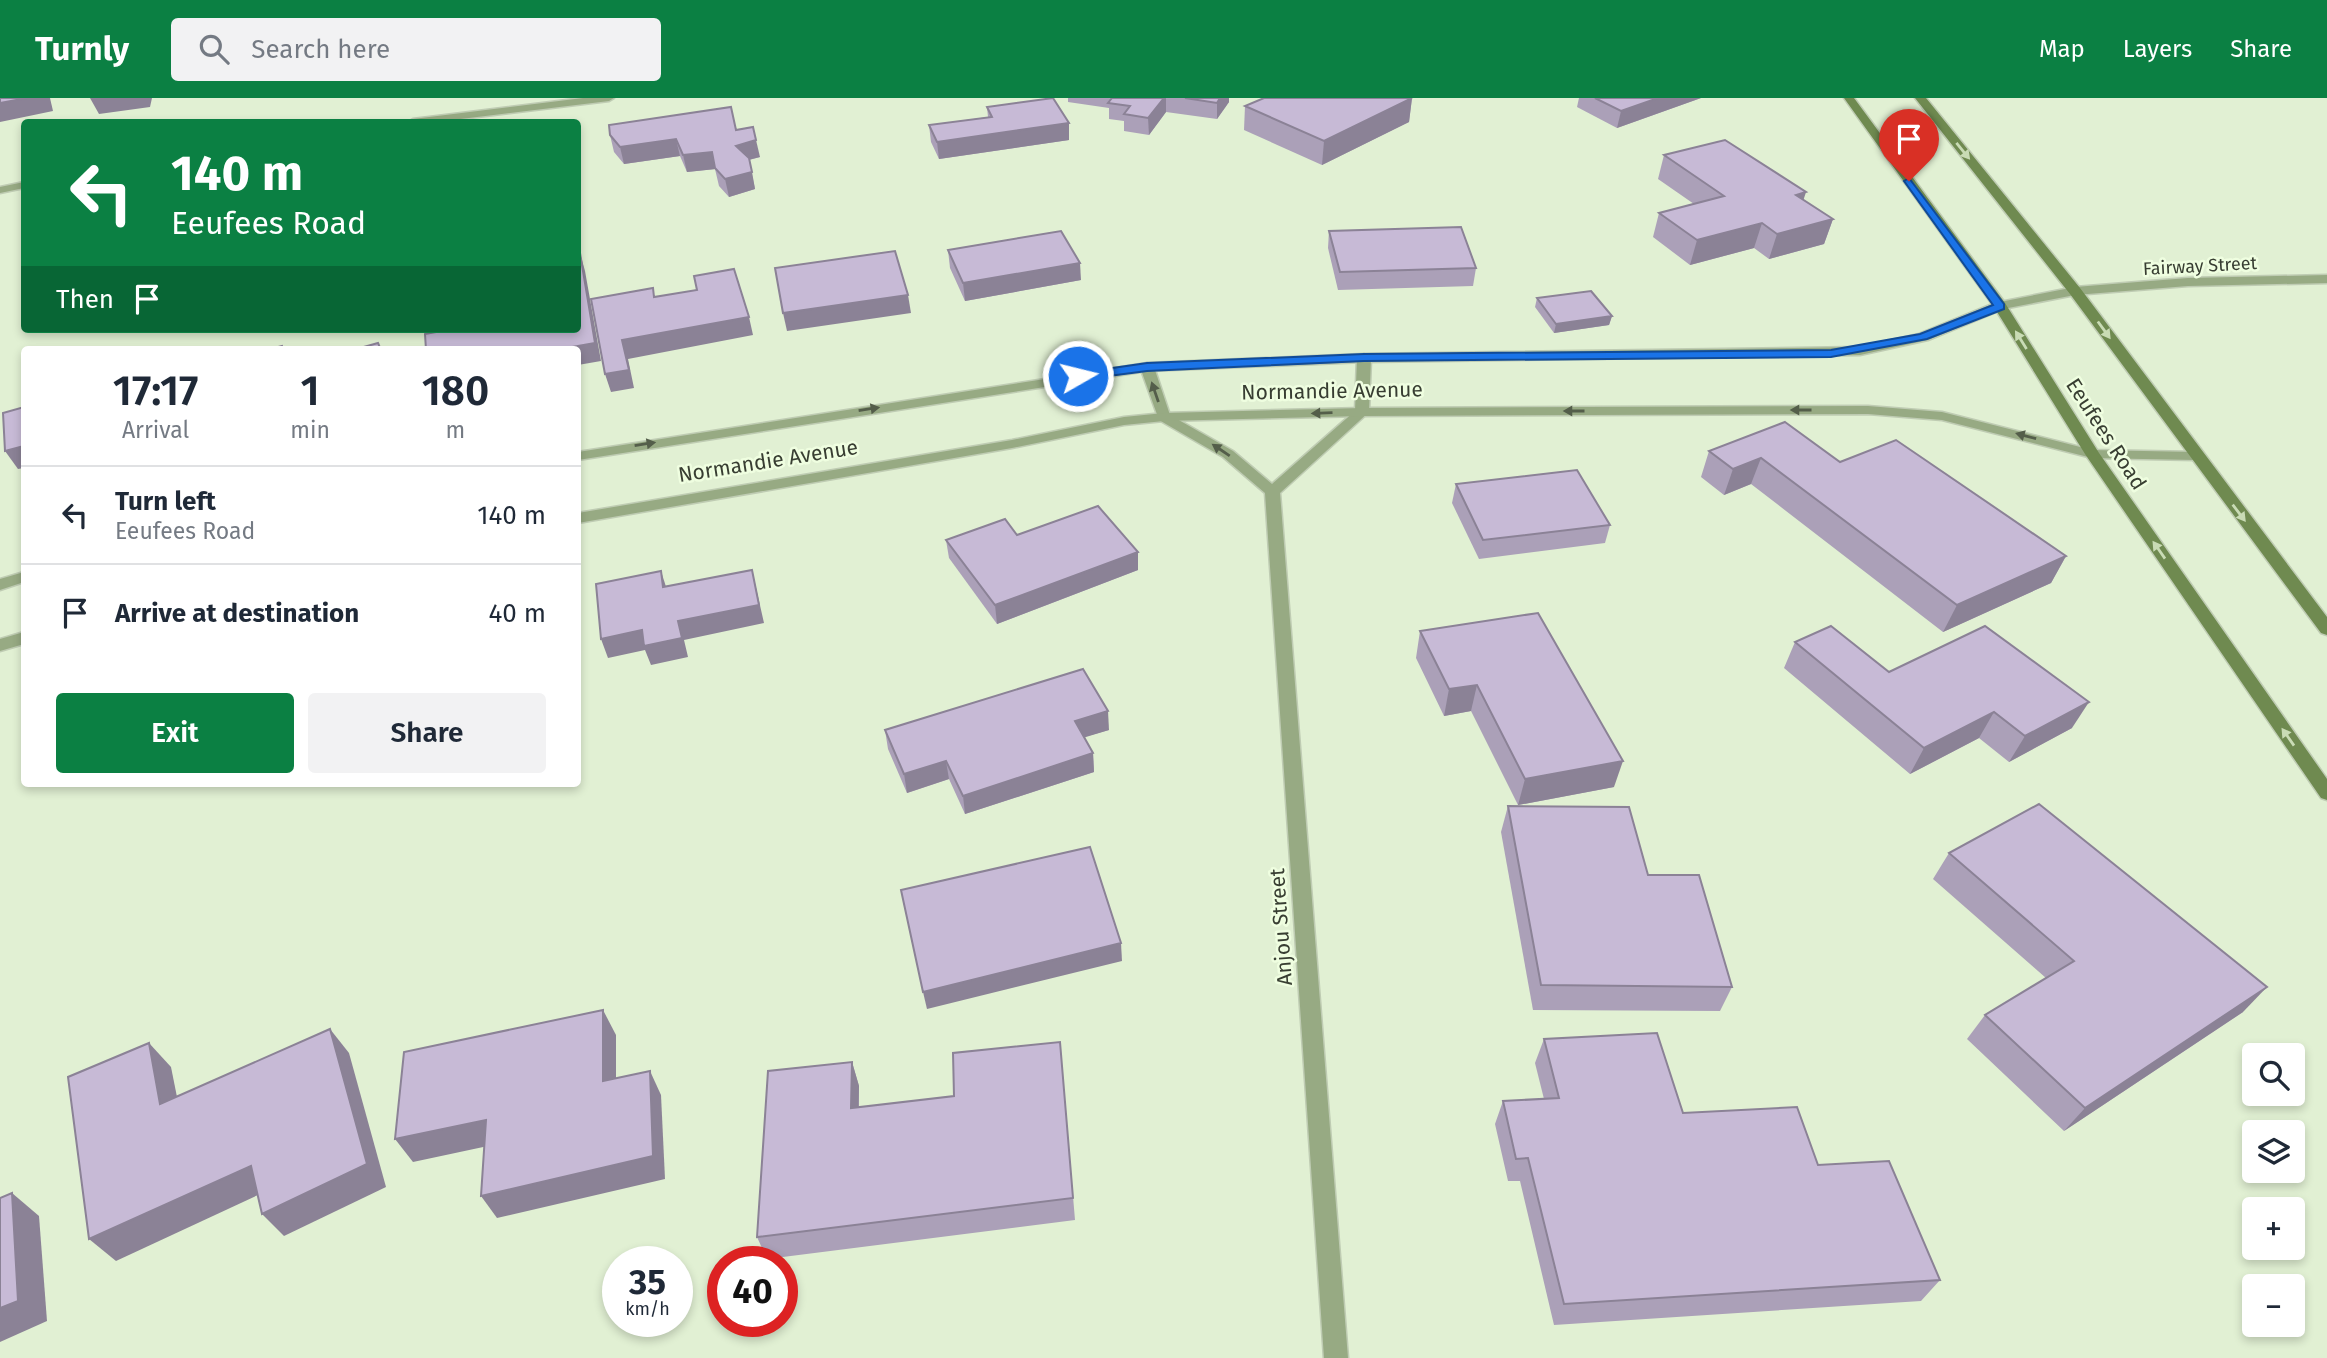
<!DOCTYPE html>
<html lang="en">
<head>
<meta charset="utf-8">
<style>
  :root { --surface:#fff; --page:#f2f2f3; --text:#1f2937; --muted:#747a83; --line:#e0e1e3; --accent:#0b8043 }
  body { margin:0; font-family:"Fira Sans",sans-serif; background:var(--page); color:var(--text); height:100vh; display:flex; flex-direction:column; font-size:26px; white-space:nowrap }
  * { box-sizing:border-box; margin:0 }
  p { font-size:23px; color:var(--muted) }
  .icon { flex:none; width:38px; height:38px; fill:none; stroke:currentColor; stroke-width:2; stroke-linecap:round; stroke-linejoin:round }
  .map { position:relative; flex:1; overflow:hidden }
  .side { position:absolute; left:21px; top:248px; width:560px; height:441px; display:flex; flex-direction:column; background:var(--surface); border-radius:7px; box-shadow:0 4px 10px #0003 }
  .side>* { flex:none }
  .guide { position:absolute; left:21px; top:21px; width:560px; height:214px; border-radius:7px; box-shadow:0 4px 10px #0003; background:#0b8043; color:#fff; overflow:hidden }
  .tools { position:absolute; left:2242px; top:945px; display:grid; gap:14px }
  .tools a { display:grid; place-items:center; width:63px; height:63px; border-radius:7px; background:var(--surface); box-shadow:0 4px 10px #0003; font-size:35px }
  .speed { position:absolute; left:602px; top:1148px; display:flex; gap:14px; font-size:35px; font-weight:700; text-align:center }
  .speed>* { display:grid; place-content:center; width:91px; height:91px; border-radius:50%; background:var(--surface); box-shadow:0 4px 10px #0003; line-height:1 }
  .speed small { font-size:18px; font-weight:400 }
  .speed .limit { border:10px solid #d22; background:#fff; color:#111 }
  .pin { position:absolute; display:grid; place-items:center; width:60px; height:60px; color:#fff; margin:-72px -30px; border-radius:50% 50% 50% 0; rotate:-45deg; box-shadow:0 0 7px #0007 }
  .pin .icon { rotate:45deg }
  .me { position:absolute; width:77px; margin:-38px; rotate:82deg; stroke-linejoin:round; filter:drop-shadow(0 0 5px #0008) }
  .turn { display:flex; align-items:center; gap:24px; height:147px; padding:0 35px; font-size:32px }
  .turn .icon { width:91px; height:91px; stroke-width:2.5 }
  .turn b { display:block; font-size:49px; line-height:60px }
  .then { display:flex; align-items:center; height:66px; padding:0 35px; background:#0003; gap:14px; font-size:26px }
  .eta { display:flex; justify-content:space-evenly; align-items:center; height:119px; text-align:center }
  .eta b { font-size:42px; font-weight:600; line-height:49px }
  .cta { display:flex; gap:14px; margin-top:auto; padding:14px 35px }
  .cta a { flex:1; height:80px; border-radius:7px; background:var(--accent); color:#fff; font-size:28px; font-weight:600; line-height:80px; text-align:center }
  .cta a+a { background:var(--page); color:var(--text) }
  ul { padding:0; list-style:none }
  li { display:flex; align-items:center; gap:21px; height:98px; padding:0 35px; border-top:2px solid var(--line) }
  li div { flex:1 }
  li b { display:block; font-size:26px }
  li em { font-style:normal }
  header { display:flex; align-items:center; gap:42px; box-sizing:border-box; height:98px; padding:0 35px; background:var(--accent); color:#fff }
  header strong { font-size:33px }
  nav { display:flex; gap:38px; margin-inline-start:auto; font-size:24px }
  .search { width:490px; height:63px; background:var(--page); display:flex; align-items:center; gap:18px; box-sizing:border-box; padding:0 24px; border-radius:7px; color:var(--muted); font-size:26px }
  .map>svg:first-child { display:block }
  .lines { fill:none; stroke-linecap:round; stroke-linejoin:round }
  .minor-casing { stroke:#bfccb3; stroke-width:3 }
  .tertiary-casing { stroke:#bfccb3; stroke-width:3 }
  .secondary-casing { stroke:#bfccb3; stroke-width:3 }
  .minor { fill:#97aa83; fill-rule:evenodd }
  .tertiary { fill:#97aa83; fill-rule:evenodd }
  .secondary { fill:#6f8a50; fill-rule:evenodd }
  .wall { fill:#aba0b8 }
  .shaded-wall { fill:#8b8296 }
  .building { fill:#c7bad6; stroke:#8b8296; stroke-width:2 }
  .oneway { fill:#c9dbb5 }
  .oneway2 { fill:#545e4a }
  .route { fill:#1a73e8; stroke:#114b97; stroke-width:2 }
  .labels { text-anchor:middle; dominant-baseline:central; stroke-width:5; stroke-linejoin:round; paint-order:stroke }
  .far-street-label { font-size:18px; fill:#383e32; stroke:#effee0 }
  .street-label { font-size:21px; fill:#383e32; stroke:#effee0 }
</style>
</head>
<body>
<header>
<strong>Turnly</strong>
<div class="search"><svg class="icon" aria-label="search" viewBox="0 0 24 24"><circle cx="10" cy="10" r="6"/><path d="M15 15l6 6"/></svg>Search here</div>
<nav><a>Map</a><a>Layers</a><a>Share</a></nav>
</header>
<div class="map">
<svg width="2327" height="1260" viewBox="0 0 2327 1260">
  <rect width="100%" height="100%" fill="#e1f0d3"/>
  <g class="lines">
    <defs>
      <g id="minor">
        <polygon points="583,0 614,0 609,3 436,24 408,24 413,21"/>
        <polygon points="24,84 24,90 0,95 0,89"/>
        <polygon points="2327,177 2327,185 2188,188 2075,197 2069,193 2075,189 2188,180"/>
        <polygon points="1364,256 1371,260 1369,314 1280,395 1348,1260 1324,1260 1265,395 1223,359 1159,322 1140,269 1147,265 1154,269 1170,317 1233,353 1272,386 1355,313 1357,260"/>
      </g>
      <g id="tertiary">
        <polygon points="2075,189 2081,193 2080,196 2003,211 1928,242 1860,257 1364,264 1147,273 578,362 578,354 1147,265 1364,256 1860,249 1919,236 1995,205"/>
        <polygon points="1868,308 1942,314 2092,352 2195,354 2202,358 2195,362 2092,360 1942,322 1868,316 1362,318 1164,323 1124,327 1012,350 578,425 578,415 1012,342 1124,319 1164,315 1362,310"/>
        <polygon points="24,474 24,484 0,492 0,481"/>
        <polygon points="24,534 24,546 0,553 0,541"/>
      </g>
      <g id="secondary">
        <polygon points="1844,0 1854,0 2005,205 2099,355 2327,681 2327,702 2321,700 2085,356 1994,209"/>
        <polygon points="1915,0 1926,0 2080,190 2327,519 2327,537 2321,535 2070,196"/>
      </g>
    </defs>
    <use href="#minor" class="minor-casing"/>
    <use href="#tertiary" class="tertiary-casing"/>
    <use href="#secondary" class="secondary-casing"/>
    <use href="#minor" class="minor"/>
    <use href="#tertiary" class="tertiary"/>
    <use href="#secondary" class="secondary"/>
  </g>
  <g class="wall">
    <polygon points="1068,0 1229,0 1229,4 1217,21 1166,14 1149,37 1124,33 1124,23 1109,21 1109,10 1068,4"/>
    <polygon points="1412,0 1409,24 1322,67 1244,32 1245,8"/>
    <polygon points="1579,0 1701,0 1617,30 1577,9"/>
    <polygon points="987,9 1069,42 939,61 931,44 929,27 988,19"/>
    <polygon points="736,32 760,59 749,62 755,91 729,99 719,88 715,71 687,74 680,58 624,66 614,54 610,37"/>
    <polygon points="1664,57 1803,102 1833,121 1824,146 1769,161 1754,150 1690,167 1653,139 1659,115 1694,106 1658,81"/>
    <polygon points="1329,133 1476,170 1473,188 1338,192 1328,150"/>
    <polygon points="948,152 1081,182 965,203 950,170"/>
    <polygon points="1537,200 1612,218 1609,227 1554,235 1535,209"/>
    <polygon points="1709,353 1840,364 2066,458 2051,485 1943,534 1751,386 1724,397 1701,379"/>
    <polygon points="1456,386 1610,427 1605,445 1479,461 1452,405"/>
    <polygon points="1017,437 1138,454 1138,472 997,526 949,460 946,442"/>
    <polygon points="1420,533 1614,689 1518,707 1471,613 1444,618 1416,560"/>
    <polygon points="1795,544 1889,574 2072,630 2009,664 1979,640 1910,676 1784,570"/>
    <polygon points="885,632 1109,632 1084,639 1093,655 1094,674 965,716 949,681 907,695 888,651"/>
    <polygon points="1508,708 1648,777 1732,889 1720,913 1533,912 1501,734"/>
    <polygon points="1949,755 2243,914 2064,1033 1967,941 1985,917 2046,880 1933,781"/>
    <polygon points="1544,941 1683,1015 1818,1067 1940,1182 1921,1203 1554,1227 1520,1083 1508,1083 1495,1026 1503,1003 1544,1001 1535,965"/>
    <polygon points="1060,944 1075,1122 767,1161 757,1139 852,964 859,988 859,1009 954,998"/>
  </g>
  <g class="shaded-wall">
    <polygon points="27,0 50,0 53,13 0,24 0,5"/>
    <polygon points="90,0 153,0 152,0 150,9 99,16"/>
    <polygon points="1164,0 1166,0 1166,14 1149,37 1148,20"/>
    <polygon points="1220,0 1229,0 1229,4 1217,21 1217,5"/>
    <polygon points="1412,0 1409,24 1322,67 1324,43"/>
    <polygon points="1658,0 1701,0 1617,30 1621,13"/>
    <polygon points="1069,25 1069,42 939,61 937,44"/>
    <polygon points="676,41 680,58 624,66 620,49"/>
    <polygon points="756,42 760,59 740,64 736,48"/>
    <polygon points="712,54 716,71 687,74 683,57"/>
    <polygon points="752,74 755,91 729,99 725,81"/>
    <polygon points="1806,94 1798,119 1796,97"/>
    <polygon points="1833,121 1824,146 1769,161 1777,136"/>
    <polygon points="1762,125 1754,150 1690,167 1697,142"/>
    <polygon points="580,155 585,173 601,263 578,267 578,252 555,252"/>
    <polygon points="1080,165 1081,182 965,203 963,185"/>
    <polygon points="908,197 911,215 787,233 783,215"/>
    <polygon points="1612,218 1609,227 1554,235 1556,226"/>
    <polygon points="749,219 753,237 628,261 634,290 611,294 605,276 622,242"/>
    <polygon points="24,348 24,370 18,371 5,353"/>
    <polygon points="1761,360 1751,386 1724,397 1733,371"/>
    <polygon points="1138,454 1138,472 997,526 995,507"/>
    <polygon points="2066,458 2051,485 1943,534 1957,507"/>
    <polygon points="752,472 764,525 684,542 688,559 651,567 645,552 608,560 601,541 678,523"/>
    <polygon points="661,473 667,492 663,489"/>
    <polygon points="1477,587 1471,613 1444,618 1449,591"/>
    <polygon points="2089,604 2072,630 2009,664 2025,638"/>
    <polygon points="1108,613 1109,632 1076,642 1075,623"/>
    <polygon points="1994,614 1979,640 1910,676 1924,650"/>
    <polygon points="1093,655 1094,674 965,716 963,698"/>
    <polygon points="946,663 949,681 907,695 904,676"/>
    <polygon points="1623,663 1614,689 1518,707 1525,681"/>
    <polygon points="1121,845 1122,863 927,911 923,894"/>
    <polygon points="2267,889 2243,914 2064,1033 2085,1010"/>
    <polygon points="603,912 616,937 616,1006 603,983"/>
    <polygon points="330,931 349,955 386,1089 284,1138 262,1116"/>
    <polygon points="149,945 171,969 183,1029 160,1006"/>
    <polygon points="852,964 859,988 858,1034 851,1010"/>
    <polygon points="650,973 661,997 665,1081 497,1120 481,1098"/>
    <polygon points="486,1022 502,1045 413,1064 395,1041"/>
    <polygon points="251,1068 273,1090 116,1163 89,1141"/>
    <polygon points="12,1095 39,1118 47,1223 0,1244 0,1210"/>
  </g>
  <g class="building">
    <polygon points="0,0 27,0 0,5"/>
    <polygon points="1053,0 1069,25 937,44 929,27 992,19 987,9"/>
    <polygon points="1112,0 1164,0 1148,20 1124,16 1130,8 1108,5"/>
    <polygon points="1185,0 1220,0 1217,5"/>
    <polygon points="1264,0 1412,0 1324,43 1245,8"/>
    <polygon points="1595,0 1658,0 1621,13"/>
    <polygon points="731,9 736,32 753,29 756,42 736,48 749,60 752,74 725,81 715,70 712,54 683,57 676,41 620,49 610,37 609,27"/>
    <polygon points="1725,42 1806,94 1796,97 1833,121 1777,136 1762,125 1697,142 1659,115 1724,98 1664,57"/>
    <polygon points="1461,129 1476,170 1340,174 1329,133"/>
    <polygon points="1061,133 1080,165 963,185 948,152"/>
    <polygon points="895,153 908,197 783,215 775,170"/>
    <polygon points="580,155 595,245 555,252 426,252 425,236 453,231 578,231 578,156"/>
    <polygon points="734,171 749,219 622,242 629,272 605,276 591,201 653,190 654,199 697,192 694,178"/>
    <polygon points="1591,193 1612,218 1556,226 1537,200"/>
    <polygon points="378,245 381,252 353,252"/>
    <polygon points="282,248 283,252 267,252"/>
    <polygon points="24,309 24,348 5,353 3,315"/>
    <polygon points="1785,324 1840,364 1896,342 2066,458 1957,507 1761,360 1733,371 1709,353"/>
    <polygon points="1577,372 1610,427 1483,442 1456,386"/>
    <polygon points="1098,408 1138,454 995,507 946,442 1005,421 1017,437"/>
    <polygon points="752,472 759,507 678,523 682,540 644,548 642,532 601,541 596,486 661,473 663,489"/>
    <polygon points="1538,515 1623,663 1525,681 1477,587 1449,591 1420,533"/>
    <polygon points="1831,528 1889,574 1985,528 2089,604 2025,638 1994,614 1924,650 1795,544"/>
    <polygon points="1083,571 1108,613 1075,623 1093,655 963,698 946,663 904,676 885,632"/>
    <polygon points="2039,706 2267,889 2085,1010 1985,917 2074,863 1949,755"/>
    <polygon points="1508,708 1629,709 1648,777 1699,777 1732,889 1541,887"/>
    <polygon points="1090,749 1121,845 923,894 901,792"/>
    <polygon points="603,912 603,983 650,973 653,1058 481,1098 486,1022 395,1041 404,954"/>
    <polygon points="330,931 367,1066 262,1116 251,1068 89,1141 68,979 149,945 160,1006"/>
    <polygon points="1657,935 1683,1015 1797,1009 1818,1067 1889,1063 1940,1182 1564,1206 1528,1060 1516,1061 1503,1003 1559,1000 1544,941"/>
    <polygon points="1060,944 1073,1100 757,1139 768,973 852,964 851,1010 954,998 953,955"/>
    <polygon points="12,1095 18,1203 0,1210 0,1100"/>
  </g>
  <defs><path id="oneway-solid" d="M-6-.8H1V-3.2L6.5 0L1 3.2V.8H-6Z" transform="scale(1.75)"/></defs>
  <g class="oneway">
    <use href="#oneway-solid" transform="translate(1963 53) rotate(51)"/>
    <use href="#oneway-solid" transform="translate(2104 232) rotate(54)"/>
    <use href="#oneway-solid" transform="translate(2021 242) rotate(-122)"/>
    <use href="#oneway-solid" transform="translate(2239 415) rotate(53)"/>
    <use href="#oneway-solid" transform="translate(2159 452) rotate(-125)"/>
    <use href="#oneway-solid" transform="translate(2288 639) rotate(-125)"/>
  </g>
  <g class="oneway2">
    <use href="#oneway-solid" transform="translate(1155 294) rotate(-109)"/>
    <use href="#oneway-solid" transform="translate(869 311) rotate(-9)"/>
    <use href="#oneway-solid" transform="translate(1801 312) rotate(180)"/>
    <use href="#oneway-solid" transform="translate(1574 313) rotate(180)"/>
    <use href="#oneway-solid" transform="translate(1322 315) rotate(178)"/>
    <use href="#oneway-solid" transform="translate(2026 338) rotate(-165)"/>
    <use href="#oneway-solid" transform="translate(645 346) rotate(-9)"/>
    <use href="#oneway-solid" transform="translate(1221 352) rotate(-146)"/>
  </g>
  <polygon class="route" points="1909,80 2004,206 2004,211 1927,241 1831,259 1364,263 1147,273 1078,282 1072,278 1078,275 1147,265 1364,256 1831,252 1920,236 1993,207 1904,83"/>
  <g class="labels">
    <g class="far-street-label">
      <text transform="translate(2200 168) rotate(-3)">Fairway Street</text>
    </g>
    <g class="street-label">
      <text transform="translate(1332 293) rotate(-1)">Normandie Avenue</text>
      <text transform="translate(2106 336) rotate(57)">Eeufees Road</text>
      <text transform="translate(768 363) rotate(-9)">Normandie Avenue</text>
      <text transform="translate(1281 829) rotate(-94)">Anjou Street</text>
    </g>
  </g>
</svg>
<div class="tools">
<a><svg class="icon" aria-label="search" viewBox="0 0 24 24"><circle cx="10" cy="10" r="6"/><path d="M15 15l6 6"/></svg></a>
<a><svg class="icon" aria-label="layers" viewBox="0 0 24 24"><path d="M12 4l9 5-9 5-9-5zM3 14l9 5 9-5"/></svg></a>
<a>+</a>
<a>−</a>
</div>
<div class="speed"><div>35<small>km/h</small></div><div class="limit">40</div></div>
<div class="pin" style="left:1909px;top:83px;background:#d93025"><svg class="icon" aria-label="arrive" viewBox="0 0 24 24"><path d="M6 21V4h12l-3 4 3 4H6"/></svg></div>
<svg class="me" style="left:1078px;top:278px" viewBox="-20 -20 40 40"><circle r="17" fill="#1a73e8" stroke="#fff" stroke-width="3"/><path d="M0-11L8 9 0 5-8 9z" fill="#fff"/></svg>
<div class="guide">
<div class="turn"><svg class="icon" aria-label="left" viewBox="0 0 24 24"><path d="M17 20v-9H6M10 6l-5 5 5 5"/></svg><div><b>140 m</b>Eeufees Road</div></div>
<div class="then">Then<svg class="icon" aria-label="arrive" viewBox="0 0 24 24"><path d="M6 21V4h12l-3 4 3 4H6"/></svg></div>
</div>
<section class="side">
<div class="eta">
<div><b>17:17</b><p>Arrival</p></div>
<div><b>1</b><p>min</p></div>
<div><b>180</b><p>m</p></div>
</div>
<ul>
<li><svg class="icon" aria-label="left" viewBox="0 0 24 24"><path d="M17 20v-9H6M10 6l-5 5 5 5"/></svg><div><b>Turn left</b><p>Eeufees Road</p></div><em>140 m</em></li>
<li><svg class="icon" aria-label="arrive" viewBox="0 0 24 24"><path d="M6 21V4h12l-3 4 3 4H6"/></svg><div><b>Arrive at destination</b></div><em>40 m</em></li>
</ul>
<div class="cta"><a>Exit</a><a>Share</a></div>
</section>
</div>
</body>
</html>
